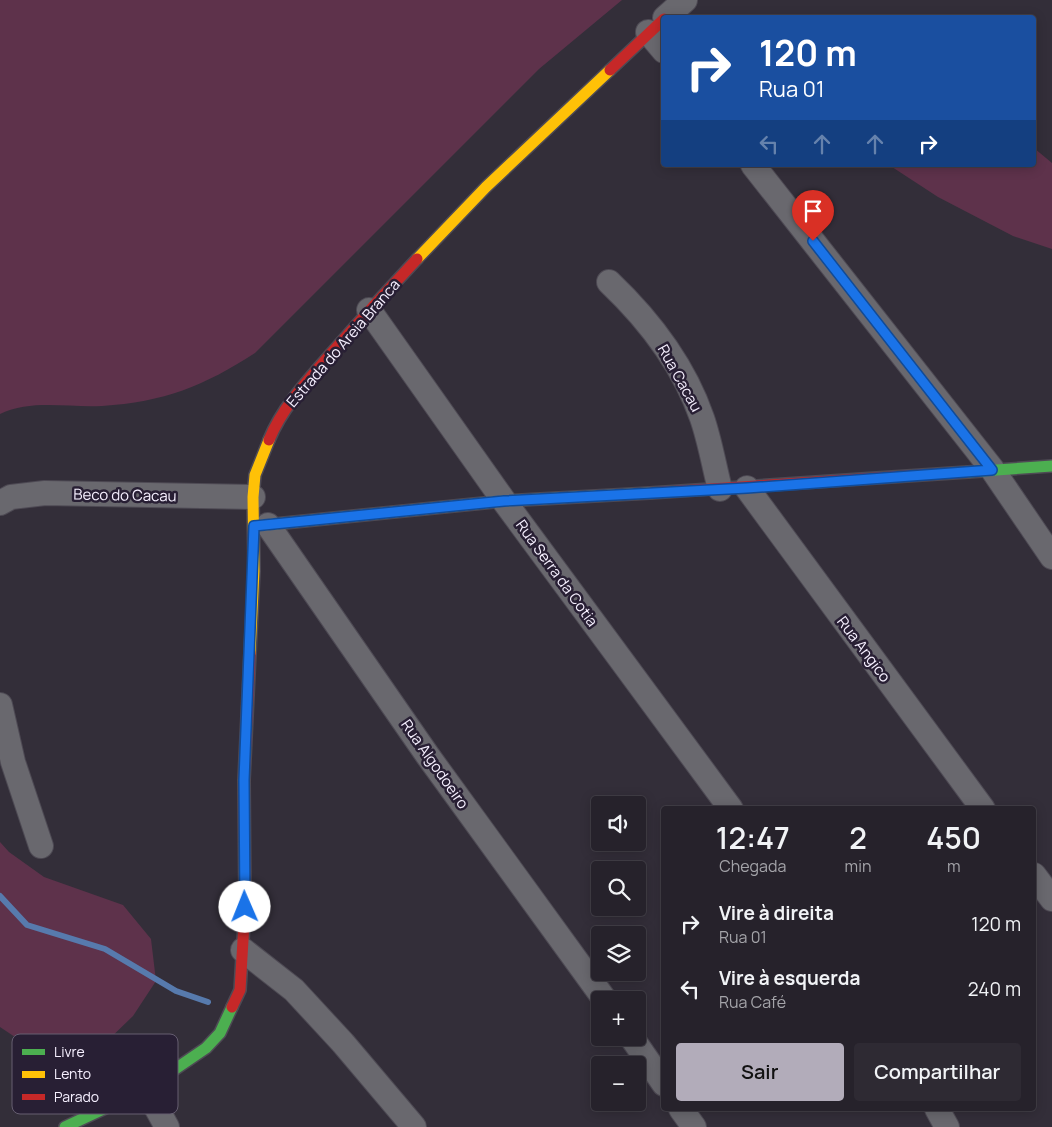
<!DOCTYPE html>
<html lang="pt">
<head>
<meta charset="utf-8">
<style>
  :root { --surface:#26222b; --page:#2e2a33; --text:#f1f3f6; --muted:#a4a4a9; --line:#423f47; --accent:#b2acba }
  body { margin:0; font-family:Manrope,sans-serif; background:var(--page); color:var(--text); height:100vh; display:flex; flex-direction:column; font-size:19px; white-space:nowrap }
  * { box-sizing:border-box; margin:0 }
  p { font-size:16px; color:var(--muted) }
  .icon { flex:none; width:28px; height:28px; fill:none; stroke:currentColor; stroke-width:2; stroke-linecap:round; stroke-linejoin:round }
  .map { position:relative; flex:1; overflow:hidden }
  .panel { position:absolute; left:661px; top:806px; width:375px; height:305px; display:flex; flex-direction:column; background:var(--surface); border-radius:5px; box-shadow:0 2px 12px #0003,0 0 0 1px var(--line) }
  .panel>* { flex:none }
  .hud { position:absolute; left:661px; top:15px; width:375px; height:152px; border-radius:5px; box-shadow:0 2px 12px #0003,0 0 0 1px var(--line); background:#1a4fa0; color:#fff; overflow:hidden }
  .fabs { position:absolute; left:591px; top:796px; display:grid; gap:10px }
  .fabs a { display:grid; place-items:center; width:55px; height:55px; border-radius:5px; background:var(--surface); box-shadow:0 2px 12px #0003,0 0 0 1px var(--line); font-size:25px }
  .pin { position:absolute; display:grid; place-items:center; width:42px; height:42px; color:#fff; margin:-51px -21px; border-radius:50% 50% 50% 0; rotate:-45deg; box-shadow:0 0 5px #0007 }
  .pin .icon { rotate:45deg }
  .me { position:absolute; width:55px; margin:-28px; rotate:359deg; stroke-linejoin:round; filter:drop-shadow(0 0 4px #0008) }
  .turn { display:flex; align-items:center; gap:18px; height:105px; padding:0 15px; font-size:22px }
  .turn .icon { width:65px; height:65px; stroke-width:2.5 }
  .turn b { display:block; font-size:35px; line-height:42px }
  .lanes { display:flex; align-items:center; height:48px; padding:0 15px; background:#0003; justify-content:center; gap:25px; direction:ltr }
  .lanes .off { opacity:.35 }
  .eta { display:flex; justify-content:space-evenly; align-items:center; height:85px; text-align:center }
  .eta b { font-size:30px; font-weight:600; line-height:35px }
  .cta { display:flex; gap:10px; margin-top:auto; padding:10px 15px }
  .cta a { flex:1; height:58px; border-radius:5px; background:var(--accent); color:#111; font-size:20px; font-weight:600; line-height:58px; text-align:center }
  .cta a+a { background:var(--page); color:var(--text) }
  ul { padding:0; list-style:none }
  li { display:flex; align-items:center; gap:15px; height:65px; padding:0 15px }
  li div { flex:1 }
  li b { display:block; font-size:19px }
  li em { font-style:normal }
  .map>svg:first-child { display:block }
  .green { fill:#5e324b }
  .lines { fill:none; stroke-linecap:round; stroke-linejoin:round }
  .stream { stroke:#577aad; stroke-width:6 }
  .street-casing { stroke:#4e4a54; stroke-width:26 }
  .fast-casing { stroke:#4e4a54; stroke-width:14 }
  .slow-casing { stroke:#4e4a54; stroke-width:14 }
  .jam-casing { stroke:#4e4a54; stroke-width:14 }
  .street { stroke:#69686e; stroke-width:24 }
  .fast { stroke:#4caf50; stroke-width:11 }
  .slow { stroke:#ffc107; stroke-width:11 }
  .jam { stroke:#c62828; stroke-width:11 }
  .route-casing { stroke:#114b97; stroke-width:12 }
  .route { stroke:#1a73e8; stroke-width:9 }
  .labels { text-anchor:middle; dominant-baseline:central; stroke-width:5; stroke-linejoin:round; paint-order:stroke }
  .street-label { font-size:15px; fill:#f6f0ff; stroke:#281f34 }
  .key { fill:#281f34; stroke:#665e71; stroke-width:1 }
  .key-label { font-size:14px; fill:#f6f0ff }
</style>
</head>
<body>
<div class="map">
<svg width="1052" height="1127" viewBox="0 0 1052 1127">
  <rect width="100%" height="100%" fill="#332e39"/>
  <g class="green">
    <path d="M0,0H622L539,69L255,353C204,386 164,402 102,406C69,408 31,399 0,414Z"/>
    <polygon points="1034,148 1052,163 1052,249 1013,236 938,197 889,165 1034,165"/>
    <polygon points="0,842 9,852 44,877 123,905 151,939 156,981 133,1016 104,1044 64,1059 27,1045 0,1027"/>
  </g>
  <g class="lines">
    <polyline class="stream" points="0,896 27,925 105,949 176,991 208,1002"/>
    <defs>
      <g id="street">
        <polyline points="665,18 685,0"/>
        <polyline points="648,32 664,51"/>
        <polyline points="753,165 992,469 1052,557"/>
        <path d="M609,282C649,320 684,366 702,418C710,441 714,466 720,489"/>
        <polyline points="369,310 504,501 731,809"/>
        <polyline points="747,488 983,809"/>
        <polyline points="0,503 11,497 45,493 253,497"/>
        <polyline points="268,525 428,756 605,1000"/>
        <polyline points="0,705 13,762 41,846"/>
        <polyline points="1034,875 1052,899"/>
        <polyline points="243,950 294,990 343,1043 414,1127"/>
        <polyline points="632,1038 664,1084"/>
        <polyline points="146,1089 167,1127"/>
        <polyline points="681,1109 694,1127"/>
        <polyline points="937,1109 947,1127"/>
      </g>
      <g id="fast">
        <polyline points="968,472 1052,466"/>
        <polyline points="65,1127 146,1089 206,1048 220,1033 232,1007"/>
      </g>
      <g id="slow">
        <polyline points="417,259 486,187 610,70"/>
        <polyline points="254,526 504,501 650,493"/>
        <polyline points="250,653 254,571 253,497 255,475 269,440"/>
      </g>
      <g id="jam">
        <polyline points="610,70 664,19"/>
        <path d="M269,440C282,408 307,381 329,356C358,323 387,291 417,259"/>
        <polyline points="650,493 968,472"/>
        <polyline points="232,1007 240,990 245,907 244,780 250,653"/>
      </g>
    </defs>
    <use href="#street" class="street-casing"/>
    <use href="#fast" class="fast-casing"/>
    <use href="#slow" class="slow-casing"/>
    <use href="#jam" class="jam-casing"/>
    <use href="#street" class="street"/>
    <use href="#fast" class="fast"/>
    <use href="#slow" class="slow"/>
    <use href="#jam" class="jam"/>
  </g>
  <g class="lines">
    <defs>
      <polyline id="route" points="245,907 244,780 254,526 504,501 747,488 992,470 813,241"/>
    </defs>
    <use href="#route" class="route-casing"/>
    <use href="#route" class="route"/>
  </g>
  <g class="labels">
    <g class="street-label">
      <text transform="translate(343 343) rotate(-49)">Estrada do Areia Branca</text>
      <text transform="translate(680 378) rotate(61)">Rua Cacau</text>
      <text transform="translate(125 495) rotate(1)">Beco do Cacau</text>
      <text transform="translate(557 573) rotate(54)">Rua Serra da Cotia</text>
      <text transform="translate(864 649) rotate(53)">Rua Angico</text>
      <text transform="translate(435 764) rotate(55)">Rua Algodoeiro</text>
    </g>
  </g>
  <rect x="12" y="1034" width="166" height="80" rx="8" class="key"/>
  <rect x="22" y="1049" width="23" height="6" fill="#4caf50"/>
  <rect x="22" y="1071" width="23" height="7" fill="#ffc107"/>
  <rect x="22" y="1094" width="23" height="6" fill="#c62828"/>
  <g class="key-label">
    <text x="54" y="1057">Livre</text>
    <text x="54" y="1079">Lento</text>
    <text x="54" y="1102">Parado</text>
  </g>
</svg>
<div class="fabs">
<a><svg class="icon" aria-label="sound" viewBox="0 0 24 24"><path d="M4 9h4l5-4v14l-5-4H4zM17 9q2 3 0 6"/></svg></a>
<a><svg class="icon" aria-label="search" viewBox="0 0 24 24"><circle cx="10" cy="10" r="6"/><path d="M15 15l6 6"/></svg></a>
<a><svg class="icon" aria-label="layers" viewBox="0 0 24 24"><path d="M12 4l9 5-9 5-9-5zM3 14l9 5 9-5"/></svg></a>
<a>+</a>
<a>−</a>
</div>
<div class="pin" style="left:813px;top:241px;background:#d93025"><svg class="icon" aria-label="arrive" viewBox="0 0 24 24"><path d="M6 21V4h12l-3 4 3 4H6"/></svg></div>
<svg class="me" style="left:245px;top:907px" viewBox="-20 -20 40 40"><circle r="19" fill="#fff"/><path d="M0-13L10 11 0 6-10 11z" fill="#1a73e8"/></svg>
<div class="hud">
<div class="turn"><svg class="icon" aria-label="right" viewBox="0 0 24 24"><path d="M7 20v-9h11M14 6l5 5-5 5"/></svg><div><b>120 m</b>Rua 01</div></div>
<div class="lanes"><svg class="icon off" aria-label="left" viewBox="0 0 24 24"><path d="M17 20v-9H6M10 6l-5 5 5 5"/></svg><svg class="icon off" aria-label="ahead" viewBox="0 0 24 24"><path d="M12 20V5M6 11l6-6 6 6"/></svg><svg class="icon off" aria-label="ahead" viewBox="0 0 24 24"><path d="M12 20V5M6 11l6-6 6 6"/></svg><svg class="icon" aria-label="right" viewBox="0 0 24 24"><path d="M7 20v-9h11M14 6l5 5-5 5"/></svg></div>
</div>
<section class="panel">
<div class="eta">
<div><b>12:47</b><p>Chegada</p></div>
<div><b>2</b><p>min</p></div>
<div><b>450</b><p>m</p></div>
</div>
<ul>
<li><svg class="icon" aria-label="right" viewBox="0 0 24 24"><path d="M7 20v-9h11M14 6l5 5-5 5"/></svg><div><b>Vire à direita</b><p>Rua 01</p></div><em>120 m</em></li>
<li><svg class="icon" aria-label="left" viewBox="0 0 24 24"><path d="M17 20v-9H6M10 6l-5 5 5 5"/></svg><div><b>Vire à esquerda</b><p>Rua Café</p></div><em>240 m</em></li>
</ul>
<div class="cta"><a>Sair</a><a>Compartilhar</a></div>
</section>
</div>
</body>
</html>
